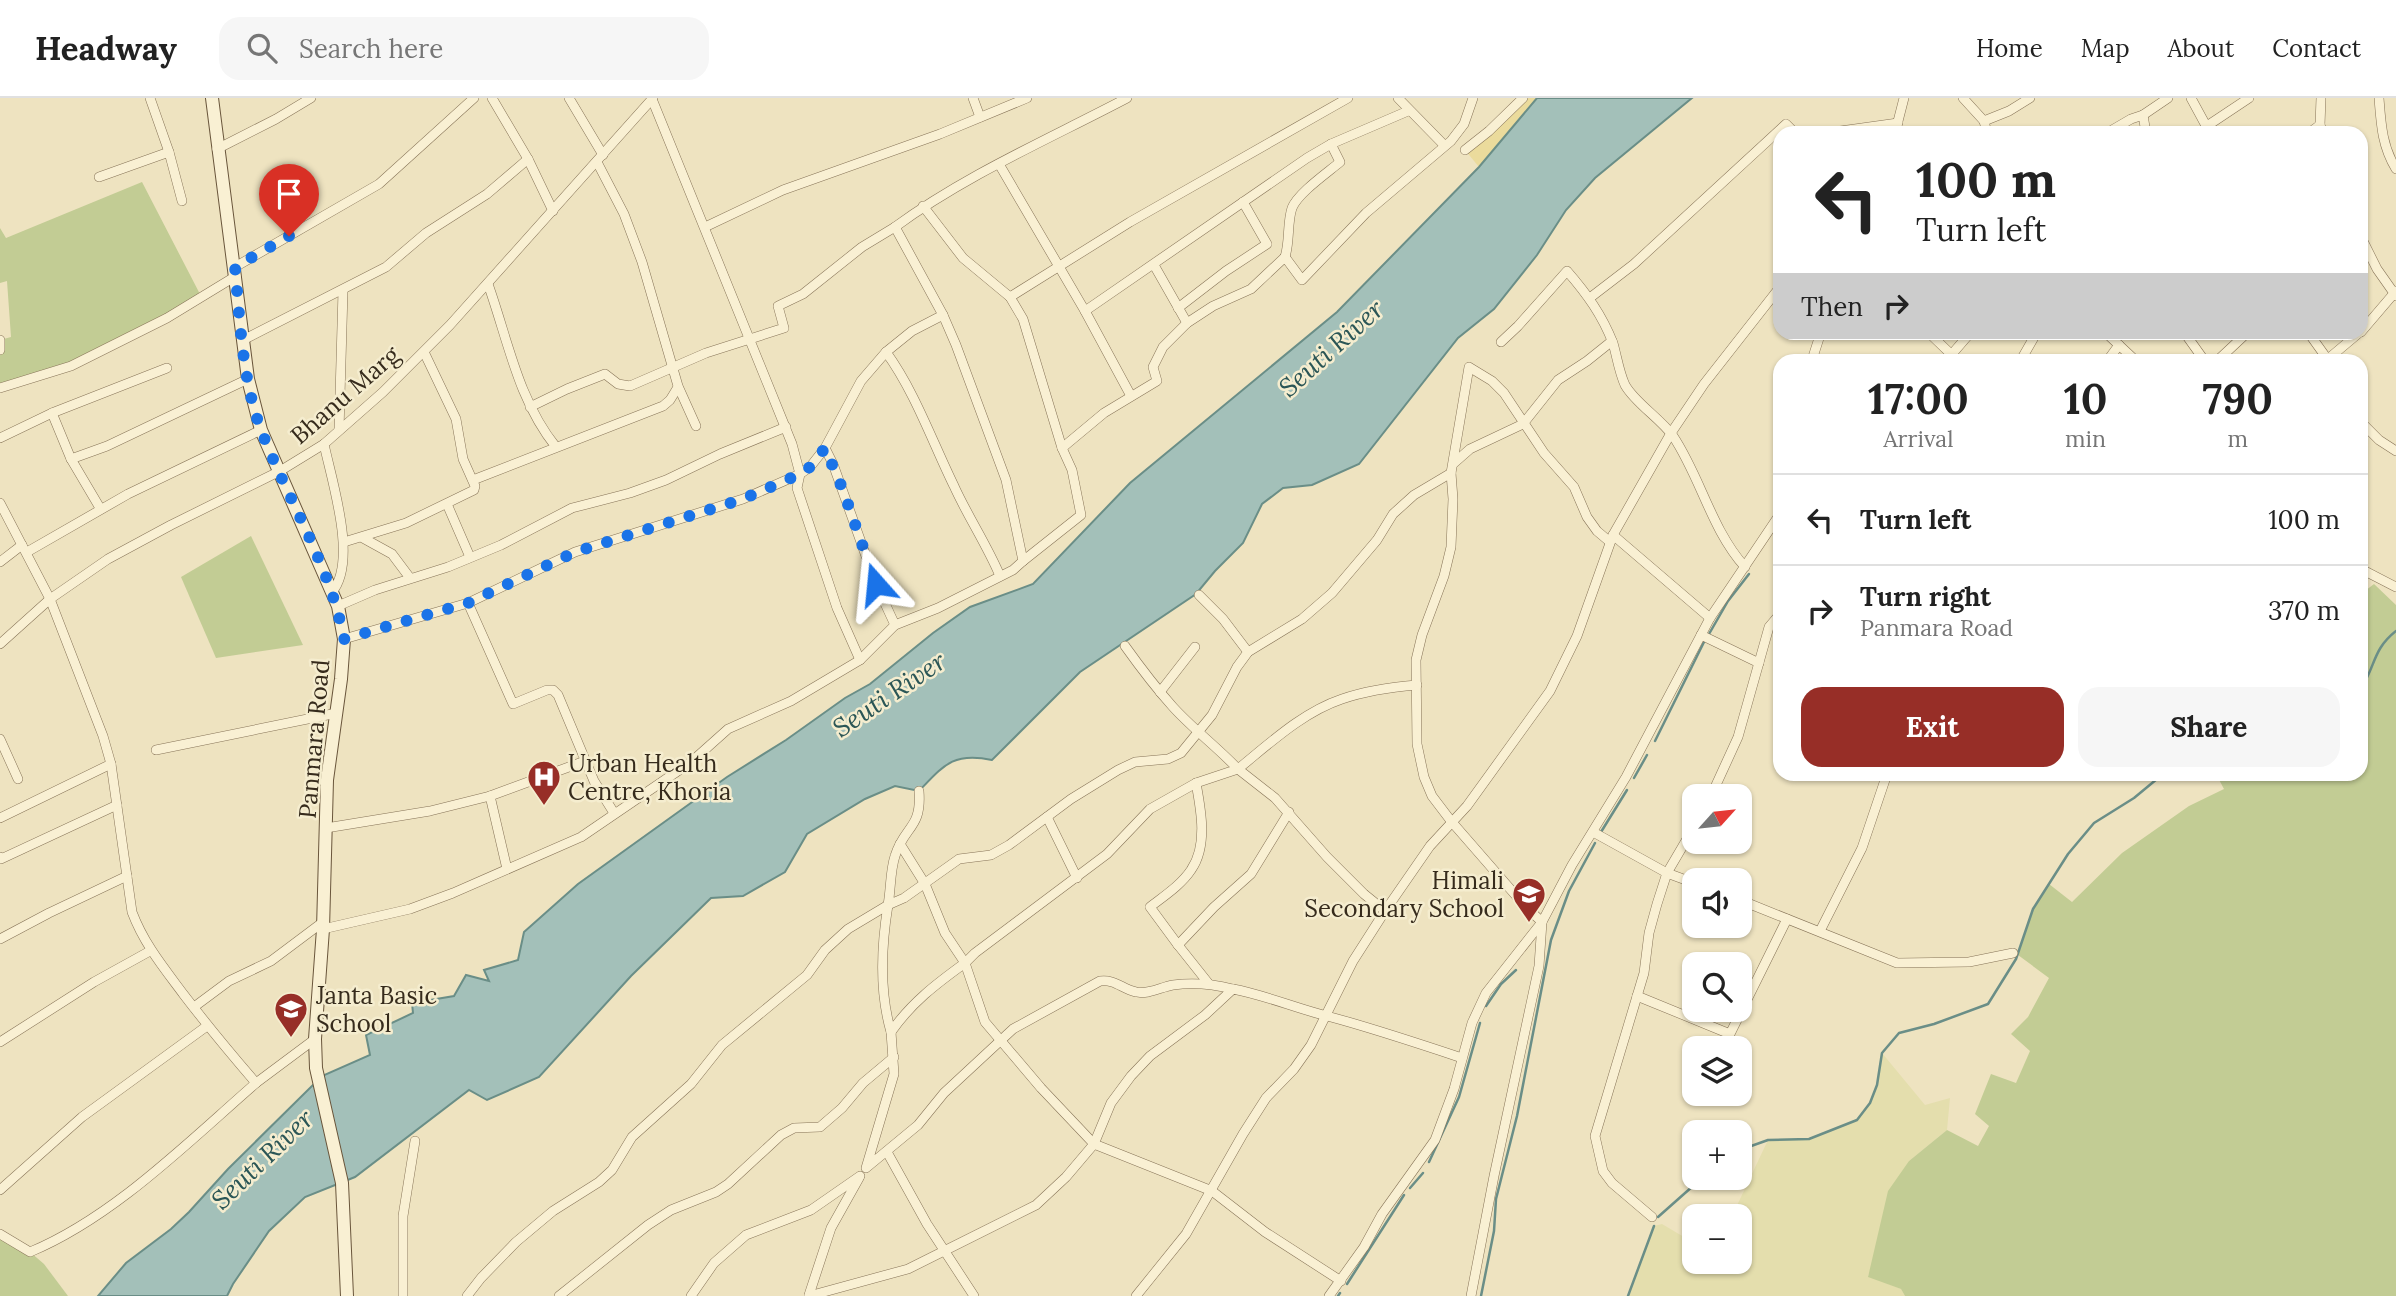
<!DOCTYPE html>
<html lang="en">
<head>
<meta charset="utf-8">
<style>
  :root { --surface:#fff; --page:#f6f6f6; --text:#222; --muted:#767676; --line:#e0e0e0; --accent:#972e27 }
  body { margin:0; font-family:Lora,serif; background:var(--page); color:var(--text); height:100vh; display:flex; flex-direction:column; font-size:26px; white-space:nowrap }
  * { box-sizing:border-box; margin:0 }
  p { font-size:23px; color:var(--muted) }
  .icon { flex:none; width:38px; height:38px; fill:none; stroke:currentColor; stroke-width:2; stroke-linecap:round; stroke-linejoin:round }
  .map { position:relative; flex:1; overflow:hidden }
  .panel { position:absolute; left:1773px; top:256px; width:595px; height:427px; display:flex; flex-direction:column; background:var(--surface); border-radius:21px; box-shadow:0 2px 5px #0004 }
  .panel>* { flex:none }
  .banner { position:absolute; left:1773px; top:28px; width:595px; height:214px; border-radius:21px; box-shadow:0 2px 5px #0004; background:#fff; color:var(--text); overflow:hidden }
  .needle { width:46px; rotate:63deg }
  .tools { position:absolute; left:1682px; top:686px; display:grid; gap:14px }
  .tools a { display:grid; place-items:center; width:70px; height:70px; border-radius:14px; background:var(--surface); box-shadow:0 2px 5px #0004; font-size:35px }
  .pin { position:absolute; display:grid; place-items:center; width:60px; height:60px; color:#fff; margin:-72px -30px; border-radius:50% 50% 50% 0; rotate:-45deg; box-shadow:0 0 7px #0007 }
  .pin .icon { rotate:45deg }
  .me { position:absolute; width:77px; margin:-38px; rotate:342deg; stroke-linejoin:round; filter:drop-shadow(0 0 5px #0008) }
  .turn { display:flex; align-items:center; gap:24px; height:147px; padding:0 28px; font-size:32px }
  .turn .icon { width:91px; height:91px; stroke-width:2.5 }
  .turn b { display:block; font-size:49px; line-height:60px }
  .then { display:flex; align-items:center; height:66px; padding:0 28px; background:#0003; gap:14px; font-size:26px }
  .eta { display:flex; justify-content:space-evenly; align-items:center; height:119px; text-align:center }
  .eta b { font-size:42px; font-weight:700; line-height:49px }
  .button { display:flex; gap:14px; margin-top:auto; padding:14px 28px }
  .button a { flex:1; height:80px; border-radius:21px; background:var(--accent); color:#fff; font-size:28px; font-weight:700; line-height:80px; text-align:center }
  .button a+a { background:var(--page); color:var(--text) }
  ul { padding:0; list-style:none }
  li { display:flex; align-items:center; gap:21px; height:91px; padding:0 28px; border-top:2px solid var(--line) }
  li div { flex:1 }
  li b { display:block; font-size:26px }
  li em { font-style:normal }
  header { display:flex; align-items:center; gap:42px; box-sizing:border-box; height:98px; padding:0 35px; background:var(--surface); border-bottom:2px solid var(--line) }
  header strong { font-size:33px }
  nav { display:flex; gap:38px; margin-inline-start:auto; font-size:24px }
  .search { width:490px; height:63px; background:var(--page); display:flex; align-items:center; gap:18px; box-sizing:border-box; padding:0 24px; border-radius:21px; color:var(--muted); font-size:26px }
  .map>svg:first-child { display:block }
  .farmland { fill:#e4dead }
  .green { fill:#c2cc94 }
  .sand { fill:#ebdb9c }
  .water { fill:#a3c0b9; stroke:#6a8e87; stroke-width:2 }
  .lines { fill:none; stroke-linecap:round; stroke-linejoin:round }
  .stream { stroke:#6a8e87; stroke-width:2.5 }
  .street-casing { stroke:#877458; stroke-width:10 }
  .secondary-casing { stroke:#69553b; stroke-width:14 }
  .street { stroke:#f9f0d3; stroke-width:9 }
  .secondary { stroke:#f9f0d3; stroke-width:12 }
  .route { stroke:#1a73e8; stroke-width:12; stroke-dasharray:0 21.6 }
  .labels { text-anchor:middle; dominant-baseline:central; stroke-width:5; stroke-linejoin:round; paint-order:stroke }
  .street-label { font-size:24px; fill:#362b1c; stroke:#f5edcf }
  .poi-label { font-size:24px; fill:#362b1c; stroke:#f5edcf; text-anchor:start }
  .water-label { font-size:26px; font-style:italic; fill:#2b5656; stroke:#f5edcf }
</style>
</head>
<body>
<header>
<strong>Headway</strong>
<div class="search"><svg class="icon" aria-label="search" viewBox="0 0 24 24"><circle cx="10" cy="10" r="6"/><path d="M15 15l6 6"/></svg>Search here</div>
<nav><a>Home</a><a>Map</a><a>About</a><a>Contact</a></nav>
</header>
<div class="map">
<svg width="2396" height="1198" viewBox="0 0 2396 1198">
  <rect width="100%" height="100%" fill="#eee3c0"/>
  <polygon class="farmland" points="1882,955 1925,1007 1950,1000 1947,1032 1909,1063 1868,1178 1901,1191 1905,1198 1629,1198 1654,1128 1662,1126 1694,1145 1694,1164 1740,1164 1740,1118 1732,1118 1768,1042 1809,1041 1857,1022 1870,1005 1877,987"/>
  <g class="green">
    <polygon points="142,84 202,200 71,268 0,290 0,242 11,239 7,183 0,185 0,130 6,140"/>
    <polygon points="251,438 303,547 216,560 181,479"/>
    <polygon points="2374,486 2396,507 2396,1198 1905,1198 1901,1191 1868,1179 1888,1093 1909,1063 1947,1032 1978,1048 1989,1028 1975,1016 1991,976 2016,985 2030,953 2011,936 2028,919 2049,880 2018,857 2033,811 2049,786 2072,804 2122,755 2189,708 2224,691 2216,676 2361,676 2361,496"/>
    <polygon points="0,1136 30,1154 44,1166 68,1198 0,1198"/>
  </g>
  <polygon class="sand" points="1523,0 1537,0 1479,69 1465,52"/>
  <path class="water" d="M1537,0H1692L1595,80L1566,112L1537,157L1494,211L1458,240L1359,366L1312,387L1283,390L1262,406L1243,445L1215,473L1196,496L1080,574L992,662C953,654 944,667 919,693L895,688L865,701L807,736L785,774L743,798L711,800L631,878L539,979L487,1002L469,992L355,1079L305,1099L269,1133L233,1186L227,1198H98L126,1165L171,1131L189,1114L228,1071L322,978L370,957L366,937L413,915L412,905L454,898L466,877L489,883L484,872L518,862L524,834L578,786L727,679L786,642L845,600L870,586L933,535L970,509L1033,486L1130,385L1337,214L1479,69Z"/>
  <g class="lines">
    <g class="stream">
      <polyline points="1709,536 1728,503 1749,476"/>
      <path d="M2361,590C2376,568 2372,552 2396,533"/>
      <polyline points="1655,643 1704,544"/>
      <polyline points="1634,680 1647,657"/>
      <polyline points="1601,734 1627,692"/>
      <polyline points="1486,908 1501,886 1516,872"/>
      <polyline points="1740,1052 1768,1042 1809,1041 1857,1022 1870,1005 1877,987 1882,955 1899,935 1934,926 1988,906 2016,861 2033,811 2068,756 2094,725 2134,700 2163,676"/>
      <polyline points="1429,1064 1459,999 1480,925"/>
      <polyline points="1410,1090 1423,1075"/>
      <polyline points="1658,1119 1702,1080"/>
      <polyline points="1347,1186 1404,1097"/>
      <polyline points="1338,1198 1340,1195"/>
      <polyline points="1481,1198 1494,1133 1496,1101 1517,1018 1551,842 1569,793 1595,745"/>
      <polyline points="1628,1198 1654,1128"/>
    </g>
    <defs>
      <g id="street">
        <polyline points="150,0 169,54 182,103"/>
        <polyline points="492,0 528,61 553,113"/>
        <polyline points="569,0 603,57"/>
        <polyline points="973,0 980,19"/>
        <polyline points="1398,0 1444,47"/>
        <polyline points="1963,0 1984,23 1987,35"/>
        <polyline points="2191,0 2210,35"/>
        <polyline points="2321,0 2320,27 2323,35"/>
        <path d="M2379,0C2381,26 2382,48 2396,71"/>
        <polyline points="652,1 792,346 800,376 797,390 837,510 860,562"/>
        <polyline points="2143,17 2168,0"/>
        <polyline points="1984,23 2009,13 2030,0"/>
        <polyline points="2207,28 2249,0"/>
        <polyline points="1826,35 1898,25"/>
        <polyline points="1895,35 1904,0"/>
        <polyline points="2107,35 2131,21 2143,17 2146,35"/>
        <polyline points="2309,35 2320,27"/>
        <polyline points="217,51 276,21 311,0"/>
        <polyline points="1465,52 1489,33 1523,0"/>
        <polyline points="597,64 624,116 642,164 678,288 696,328"/>
        <polyline points="999,66 1085,213 1131,298"/>
        <polyline points="99,79 169,54"/>
        <polyline points="923,108 963,160 1010,199 1023,221 1062,350 1072,372 1081,417 1023,463"/>
        <polyline points="705,129 783,92 940,36 1027,0"/>
        <polyline points="2361,139 2377,171 2396,198"/>
        <path d="M1285,159C1290,143 1287,125 1292,110C1298,95 1327,75 1340,64L1331,46"/>
        <polyline points="1154,167 1187,225"/>
        <polyline points="235,169 379,86 474,0"/>
        <path d="M488,186C508,242 518,302 556,349"/>
        <polyline points="1010,199 1130,124 1348,0"/>
        <polyline points="1591,199 1634,166 1786,26 1795,35"/>
        <polyline points="1178,210 1226,173 1267,146 1243,104"/>
        <polyline points="1085,213 1307,60 1331,46 1408,13"/>
        <polyline points="1928,234 1957,262"/>
        <polyline points="2105,234 2135,262"/>
        <polyline points="2184,234 2204,262"/>
        <polyline points="2308,234 2328,262"/>
        <polyline points="2361,234 2396,193"/>
        <polyline points="0,242 0,252"/>
        <polyline points="243,242 386,169 426,135 487,96 528,61"/>
        <path d="M1501,244L1518,228L1567,173C1587,196 1602,217 1613,245C1617,259 1619,274 1625,287C1635,305 1660,320 1673,338C1701,380 1711,431 1745,469"/>
        <path d="M886,254C915,294 932,343 954,388C968,419 987,447 1000,478"/>
        <polyline points="1952,256 1971,234"/>
        <polyline points="2328,261 2360,234"/>
        <polyline points="1812,262 1821,234"/>
        <polyline points="2021,262 2037,234"/>
        <polyline points="2108,262 2119,247"/>
        <polyline points="2218,262 2248,234"/>
        <polyline points="0,290 71,268 167,220 236,178"/>
        <polyline points="530,309 567,291 605,276 618,286 630,288 706,255 784,230 778,208 803,196 862,149 895,129"/>
        <polyline points="52,315 71,361 100,410"/>
        <polyline points="2361,324 2379,342 2396,353"/>
        <polyline points="339,332 343,193"/>
        <polyline points="0,340 52,315 167,270"/>
        <path d="M324,346C332,384 358,463 332,494"/>
        <polyline points="825,350 833,366 876,486 895,527"/>
        <polyline points="1062,350 1104,315 1157,283 1153,269 1163,249 1187,225 1213,208 1251,191 1285,159 1302,182 1366,115 1451,43 1464,26 1473,0"/>
        <polyline points="71,361 107,348 248,281"/>
        <polyline points="1454,365 1470,351 1523,326 1558,282 1587,263 1612,243"/>
        <polyline points="473,382 663,308 670,302 678,289"/>
        <path d="M0,405L50,501L103,638L111,666L132,814C144,846 164,870 184,897C207,927 231,956 256,985C188,1044 114,1119 30,1154L0,1136"/>
        <polyline points="447,406 470,459"/>
        <polyline points="1613,437 1710,520"/>
        <polyline points="363,440 392,456 410,480"/>
        <polyline points="344,444 406,425 474,392 475,388 463,361 456,321 424,254"/>
        <polyline points="27,454 128,396 261,332"/>
        <polyline points="0,464 22,447"/>
        <polyline points="2361,471 2396,489"/>
        <polyline points="1199,497 1223,521 1248,554"/>
        <polyline points="468,505 513,606 547,592 553,592 558,597 594,683 614,715"/>
        <polyline points="338,508 375,492 448,469 501,447 572,410 630,395 666,382 720,356 786,329"/>
        <polyline points="1701,537 1759,565"/>
        <polyline points="344,541 468,505 575,454 743,401 800,376 810,369 825,350 861,283 886,254 912,233 943,217"/>
        <polyline points="0,546 50,501 108,461 171,427 280,373 324,346 383,294 450,227 653,0"/>
        <polyline points="1160,594 1195,549"/>
        <polyline points="0,641 18,681"/>
        <polyline points="156,652 337,615"/>
        <path d="M919,693C922,731 904,728 895,758C890,773 891,791 888,807L904,800L959,761L991,757L1009,747L1071,701L1118,672L1135,664L1168,661L1181,655L1212,617L1237,569L1248,554L1302,521L1332,495L1377,442L1393,416L1414,397L1451,375"/>
        <polyline points="490,698 507,771"/>
        <polyline points="1711,698 1738,639 1769,529 1780,516"/>
        <polyline points="1047,719 1077,780"/>
        <polyline points="0,720 111,666"/>
        <polyline points="326,730 430,713 490,698 585,663"/>
        <polyline points="1593,734 1667,775 1694,785"/>
        <path d="M900,746L925,786L945,835L965,865L975,855L1107,756L1150,711L1196,685L1238,671C1217,649 1193,631 1173,609C1156,590 1140,569 1125,548"/>
        <polyline points="0,759 1,761 117,707"/>
        <polyline points="1740,802 1897,865 1969,864 2013,855"/>
        <path d="M1385,813L1364,796L1327,759L1275,700L1238,671C1270,645 1303,614 1342,601C1365,593 1393,589 1417,587"/>
        <path d="M323,831L410,811L453,795L581,739L691,664L728,631L791,603L860,562L895,527L938,510L1013,472L1023,463L1006,382L956,247L943,217L895,129C966,77 1049,41 1127,0"/>
        <polyline points="1820,833 1862,750 1887,676"/>
        <polyline points="0,841 49,815 127,778"/>
        <path d="M1178,847L1150,809C1164,798 1181,787 1191,772C1208,748 1201,712 1196,685"/>
        <polyline points="1209,886 1178,847 1214,809 1251,776 1289,714"/>
        <polyline points="1637,898 1730,936 1787,821"/>
        <polyline points="194,909 229,883 271,863 323,824"/>
        <path d="M891,934L894,976L866,1070L918,1027L944,995L1013,931L1100,883C1115,881 1122,891 1136,894C1148,897 1161,889 1173,887C1194,884 1213,886 1233,891"/>
        <polyline points="0,944 94,884 150,853"/>
        <polyline points="256,985 315,941"/>
        <polyline points="887,1054 927,1126 974,1198"/>
        <polyline points="0,1092 82,1019 207,928"/>
        <polyline points="1652,1119 1612,1085 1603,1073 1595,1038 1644,875 1649,835 1657,806 1667,775 1694,729"/>
        <polyline points="809,1197 831,1130 859,1080"/>
        <polyline points="403,1198 403,1118 415,1043"/>
        <path d="M467,1198L481,1180L516,1144L553,1113L599,1084L612,1072L632,1039L691,986L722,947L807,877L825,852L848,831L888,807C881,850 879,893 891,934C911,905 936,886 965,865L985,924L1041,990L1094,1046L1212,1093L1265,1134L1341,1183"/>
        <polyline points="559,1198 648,1127 671,1112 716,1094 728,1086 781,1037 794,1030 820,1029 842,1010 863,985 894,959"/>
        <polyline points="691,1198 714,1165 746,1137 811,1112 860,1078"/>
        <path d="M809,1198L908,1171L1036,1107L1066,1079L1094,1046L1111,1005L1131,978L1150,958L1205,917L1233,891C1265,897 1295,910 1327,918C1372,930 1417,945 1462,960"/>
        <polyline points="1136,1198 1186,1136 1243,1036 1266,1000 1294,971 1311,947 1353,863 1385,813 1430,748 1467,708 1550,593 1577,538 1613,437 1671,335 1704,286 1780,189"/>
        <polyline points="1329,1198 1364,1149 1382,1116 1435,1042 1454,991 1472,925 1486,895 1542,824 1572,767 1626,679 1710,520 1780,416"/>
        <polyline points="1471,1198 1494,1078 1539,868 1542,824 1525,808 1451,723 1432,698 1424,679 1417,646 1416,562 1422,537 1444,478 1451,449 1453,401 1451,375 1469,269 1492,283 1504,295 1544,355 1574,389 1587,419 1597,433 1610,444"/>
      </g>
      <polyline id="secondary" points="212,0 248,281 261,332 338,508 344,541 341,581 327,682 323,831 315,941 316,970 342,1085 347,1198"/>
    </defs>
    <use href="#street" class="street-casing"/>
    <use href="#secondary" class="secondary-casing"/>
    <use href="#street" class="street"/>
    <use href="#secondary" class="secondary"/>
  </g>
  <g class="lines">
    <path class="route" d="M289,138L235,169C240,223 242,281 261,332C288,402 330,467 344,541L468,505L575,454L743,401L800,376L810,369L825,350L843,392L876,486"/>
  </g>
  <defs>
    <symbol id="hospital-pin" viewBox="-11 -11 22 30"><path d="M0 17L-7.5 6A9.5 9.5 0 1 1 7.5 6Z" fill="#972e27" stroke="#f5edcf"/><path d="M-5-5h3v3.5h4V-5h3V5h-3V1.5h-4V5h-3Z" fill="#fff"/></symbol>
    <symbol id="school-pin" viewBox="-11 -11 22 30"><path d="M0 17L-7.5 6A9.5 9.5 0 1 1 7.5 6Z" fill="#972e27" stroke="#f5edcf"/><path d="M0-5L7-2L0 1L-7-2ZM-4 1L0 2.5L4 1V4Q0 6-4 4Z" fill="#fff"/></symbol>
  </defs>
  <g fill-rule="evenodd">
    <use href="#hospital-pin" x="525" y="660" width="38" height="52"/>
    <use href="#school-pin" x="1510" y="777" width="38" height="52"/>
    <use href="#school-pin" x="272" y="892" width="38" height="52"/>
  </g>
  <g class="labels">
    <g class="street-label">
      <text transform="translate(345 297) rotate(-41)">Bhanu Marg</text>
      <text transform="translate(314 641) rotate(-85)">Panmara Road</text>
    </g>
    <g class="poi-label">
      <text x="568" y="665">Urban Health<tspan x="568" dy="28">Centre, Khoria</tspan></text>
      <text x="1504" y="782" text-anchor="end">Himali<tspan x="1504" dy="28">Secondary School</tspan></text>
      <text x="316" y="897">Janta Basic<tspan x="316" dy="28">School</tspan></text>
    </g>
    <g class="water-label">
      <text transform="translate(1331 250) rotate(-42)">Seuti River</text>
      <text transform="translate(889 596) rotate(-34)">Seuti River</text>
      <text transform="translate(262 1061) rotate(-44)">Seuti River</text>
    </g>
  </g>
</svg>
<div class="tools">
<a><svg class="needle" viewBox="-14 -14 28 28"><path d="M0-13l5 13h-10z" fill="#e53935"/><path d="M0 13l5-13h-10z" fill="#767676"/></svg></a>
<a><svg class="icon" aria-label="sound" viewBox="0 0 24 24"><path d="M4 9h4l5-4v14l-5-4H4zM17 9q2 3 0 6"/></svg></a>
<a><svg class="icon" aria-label="search" viewBox="0 0 24 24"><circle cx="10" cy="10" r="6"/><path d="M15 15l6 6"/></svg></a>
<a><svg class="icon" aria-label="layers" viewBox="0 0 24 24"><path d="M12 4l9 5-9 5-9-5zM3 14l9 5 9-5"/></svg></a>
<a>+</a>
<a>−</a>
</div>
<div class="pin" style="left:289px;top:138px;background:#d93025"><svg class="icon" aria-label="arrive" viewBox="0 0 24 24"><path d="M6 21V4h12l-3 4 3 4H6"/></svg></div>
<svg class="me" style="left:876px;top:486px" viewBox="-20 -20 40 40"><path d="M0-17L14 15 0 8-14 15z" fill="#1a73e8" stroke="#fff" stroke-width="4"/></svg>
<div class="banner">
<div class="turn"><svg class="icon" aria-label="left" viewBox="0 0 24 24"><path d="M17 20v-9H6M10 6l-5 5 5 5"/></svg><div><b>100 m</b>Turn left</div></div>
<div class="then">Then<svg class="icon" aria-label="right" viewBox="0 0 24 24"><path d="M7 20v-9h11M14 6l5 5-5 5"/></svg></div>
</div>
<section class="panel">
<div class="eta">
<div><b>17:00</b><p>Arrival</p></div>
<div><b>10</b><p>min</p></div>
<div><b>790</b><p>m</p></div>
</div>
<ul>
<li><svg class="icon" aria-label="left" viewBox="0 0 24 24"><path d="M17 20v-9H6M10 6l-5 5 5 5"/></svg><div><b>Turn left</b></div><em>100 m</em></li>
<li><svg class="icon" aria-label="right" viewBox="0 0 24 24"><path d="M7 20v-9h11M14 6l5 5-5 5"/></svg><div><b>Turn right</b><p>Panmara Road</p></div><em>370 m</em></li>
</ul>
<div class="button"><a>Exit</a><a>Share</a></div>
</section>
</div>
</body>
</html>
